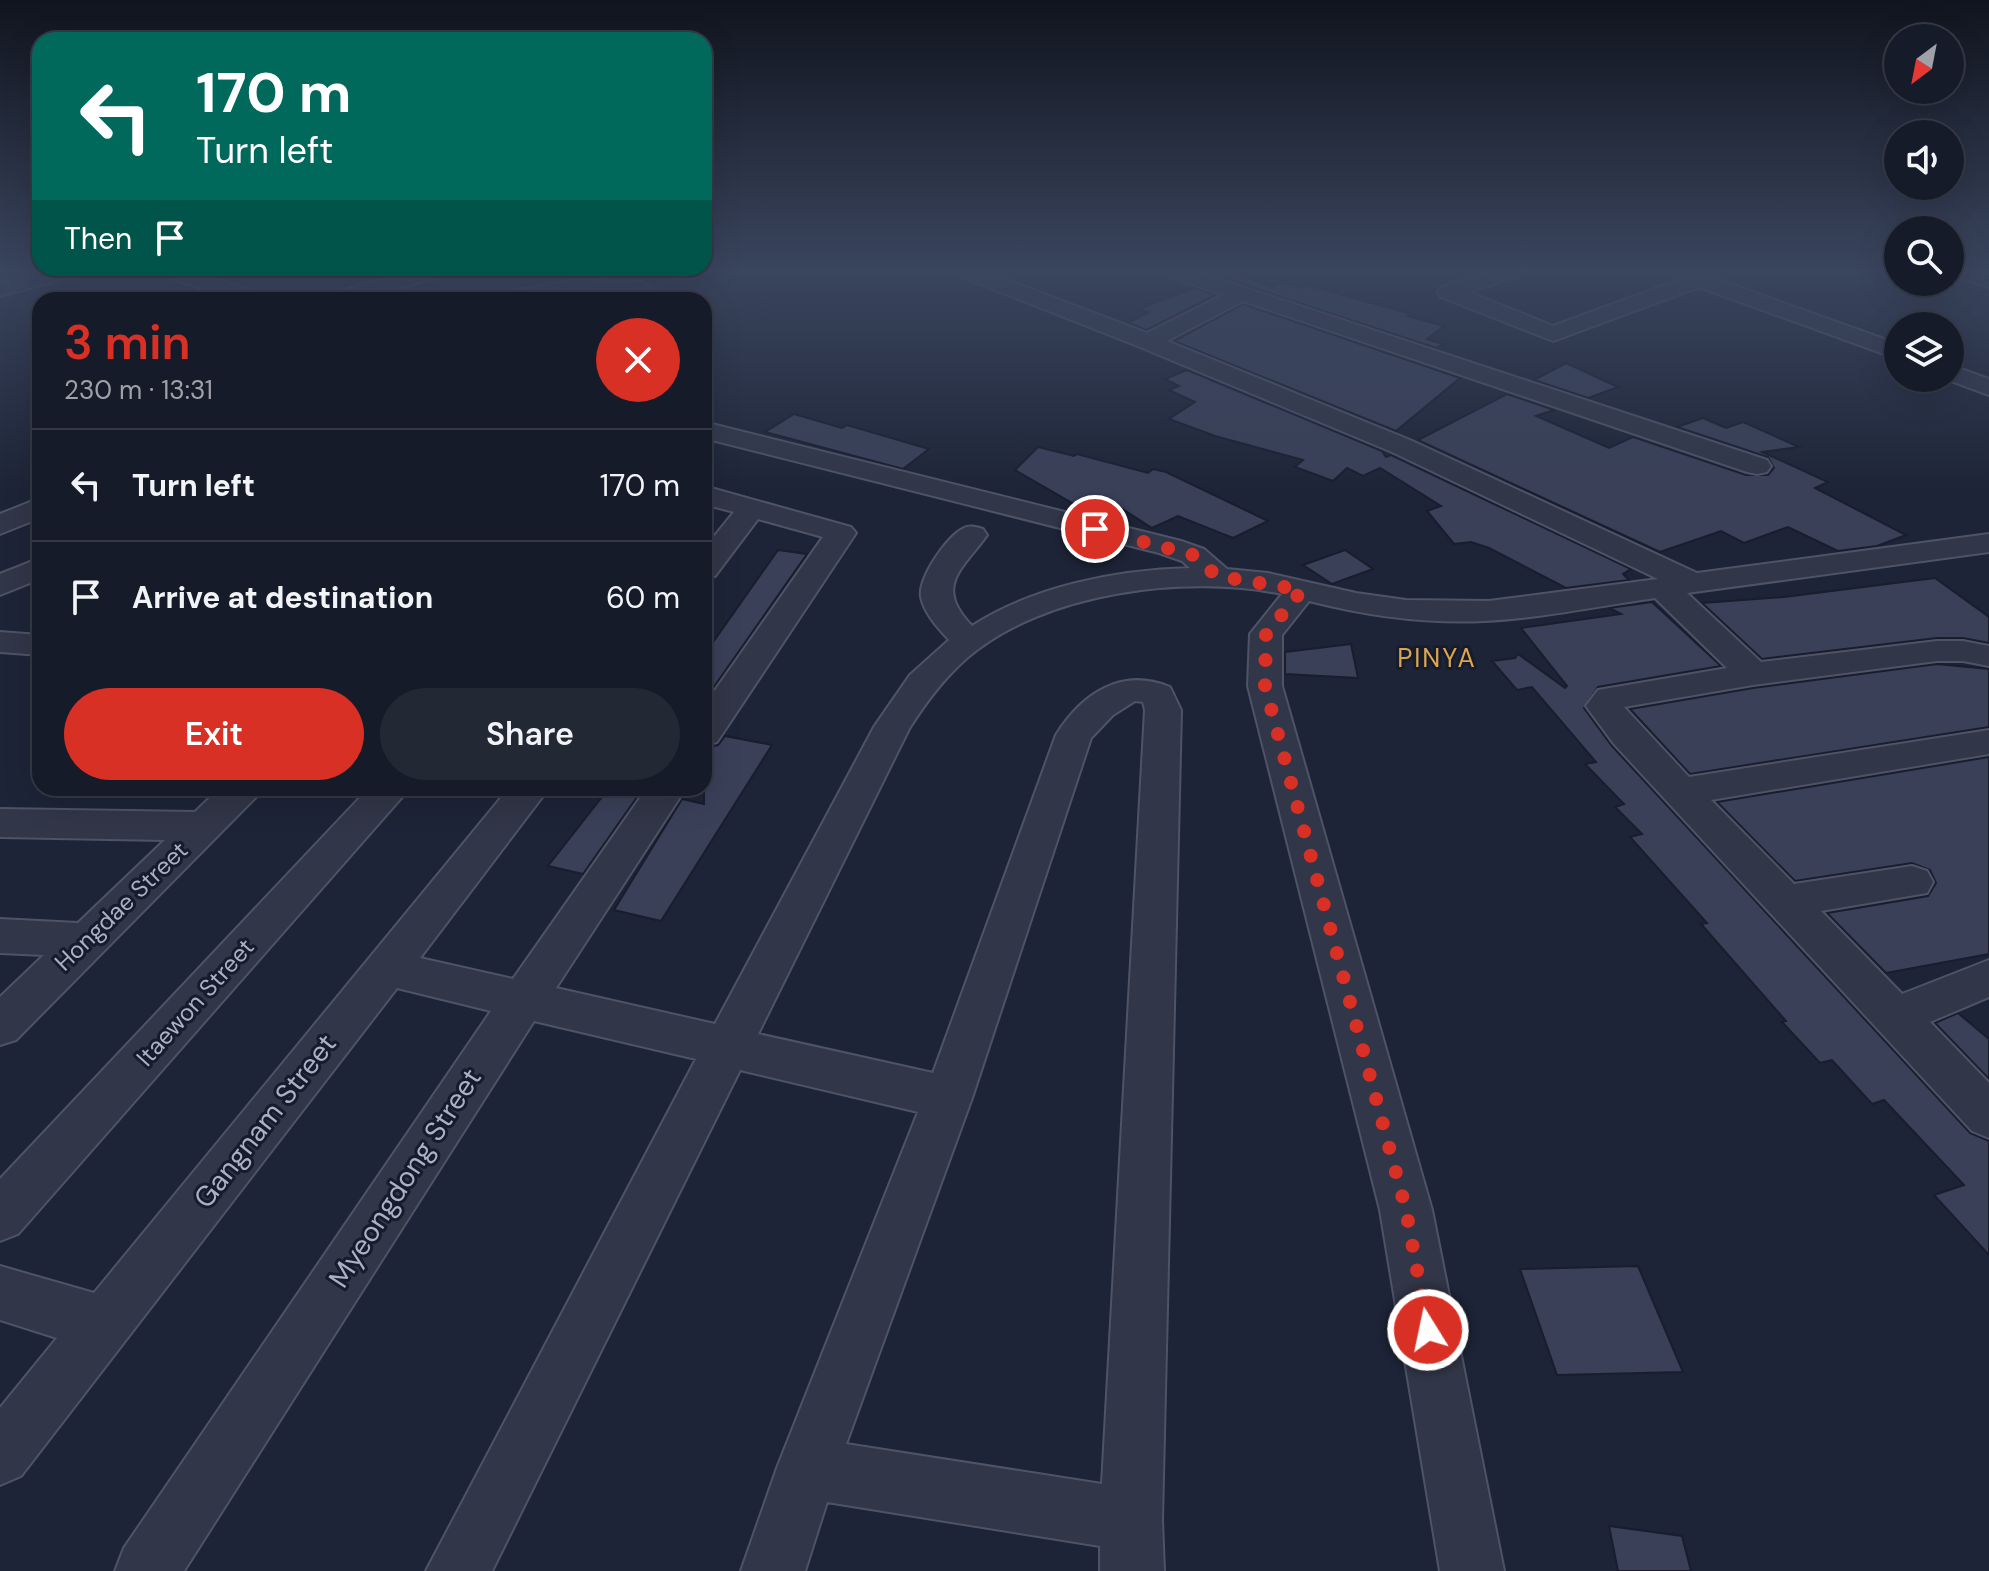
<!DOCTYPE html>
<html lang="en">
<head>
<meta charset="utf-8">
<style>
  :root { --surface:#161b29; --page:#232835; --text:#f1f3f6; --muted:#9ea1a8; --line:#353946; --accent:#d93025 }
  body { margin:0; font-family:"DM Sans",sans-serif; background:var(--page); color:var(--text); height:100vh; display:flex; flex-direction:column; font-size:30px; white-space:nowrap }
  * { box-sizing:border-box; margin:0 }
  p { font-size:26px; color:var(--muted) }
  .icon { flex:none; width:44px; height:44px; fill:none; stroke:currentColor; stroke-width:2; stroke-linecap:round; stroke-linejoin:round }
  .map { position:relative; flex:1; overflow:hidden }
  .panel { position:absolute; left:32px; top:292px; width:680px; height:504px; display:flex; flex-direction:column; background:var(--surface); border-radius:24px; box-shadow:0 8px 32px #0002,0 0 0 2px var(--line) }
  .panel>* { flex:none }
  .guide { position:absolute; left:32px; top:32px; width:680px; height:244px; border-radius:24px; box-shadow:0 8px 32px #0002,0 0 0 2px var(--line); background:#00695c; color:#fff; overflow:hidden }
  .needle { width:52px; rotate:212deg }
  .tools { position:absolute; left:1884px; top:24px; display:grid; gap:16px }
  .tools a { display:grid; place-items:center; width:80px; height:80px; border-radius:50%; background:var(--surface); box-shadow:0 8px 32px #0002,0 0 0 2px var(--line); font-size:40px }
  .pin { position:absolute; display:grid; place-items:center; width:68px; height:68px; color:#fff; margin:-34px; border:4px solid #fff; border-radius:50%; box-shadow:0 2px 8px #0007 }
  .me { position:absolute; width:88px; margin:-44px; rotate:350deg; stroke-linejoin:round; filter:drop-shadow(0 0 6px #0008) }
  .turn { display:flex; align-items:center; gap:28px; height:168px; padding:0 32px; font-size:36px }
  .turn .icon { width:104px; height:104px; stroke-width:2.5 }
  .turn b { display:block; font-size:56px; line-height:68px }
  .then { display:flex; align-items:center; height:76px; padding:0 32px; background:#0003; gap:16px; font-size:30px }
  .round { display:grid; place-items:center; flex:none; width:84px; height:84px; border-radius:42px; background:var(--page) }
  .overview { display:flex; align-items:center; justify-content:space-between; height:136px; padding:0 32px }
  h1 { font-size:48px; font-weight:600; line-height:60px; color:var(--accent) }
  .primary-button { display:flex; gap:16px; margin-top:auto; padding:16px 32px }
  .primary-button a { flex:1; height:92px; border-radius:48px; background:var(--accent); color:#fff; font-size:32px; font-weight:600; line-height:92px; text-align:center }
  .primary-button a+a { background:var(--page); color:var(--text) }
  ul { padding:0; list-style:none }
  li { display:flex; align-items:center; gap:24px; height:112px; padding:0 32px; border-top:2px solid var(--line) }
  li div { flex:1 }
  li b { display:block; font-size:30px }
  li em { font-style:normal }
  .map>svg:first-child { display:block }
  .building { fill:#394058; stroke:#191d2e; stroke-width:2 }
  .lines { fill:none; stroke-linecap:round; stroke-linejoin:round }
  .minor-casing { stroke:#4e5366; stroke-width:4 }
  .minor { fill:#313648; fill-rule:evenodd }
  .route { stroke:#d93025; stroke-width:14; stroke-dasharray:0 25.2 }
  .labels { text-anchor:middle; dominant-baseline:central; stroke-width:6; stroke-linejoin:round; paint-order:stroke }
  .street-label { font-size:24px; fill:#aab0c5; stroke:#171c2c }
  .neighbourhood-label { font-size:26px; letter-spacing:2px; fill:#dca64f; stroke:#171c2c }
  .near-street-label { font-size:28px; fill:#aab0c5; stroke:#171c2c }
</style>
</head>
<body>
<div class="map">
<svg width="1989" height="1571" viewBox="0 0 1989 1571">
  <rect width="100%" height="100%" fill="#1d2437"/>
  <g class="building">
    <polygon points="1236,274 1272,287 1281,282 1301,288 1306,285 1412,314 1408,316 1444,326 1427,339 1443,344 1436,348 1224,278"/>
    <polygon points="1195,288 1215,295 1147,330 1128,323 1149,312 1138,309"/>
    <polygon points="1243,304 1460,378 1396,431 1174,341"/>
    <polygon points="1566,363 1618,387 1588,398 1534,380"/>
    <polygon points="1187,370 1382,451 1386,457 1391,455 1631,569 1623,574 1629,580 1566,588 1489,548 1471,542 1454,544 1427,511 1441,506 1380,468 1363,476 1347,468 1333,481 1295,467 1303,460 1215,436 1169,419 1195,402 1169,390 1179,386 1165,379"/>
    <polygon points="1507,394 1554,410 1536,416 1609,448 1633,437 1746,475 1768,475 1774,468 1768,457 1677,427 1703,418 1726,428 1743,422 1799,447 1762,452 1828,482 1815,488 1906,535 1877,546 1838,551 1788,527 1744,543 1721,531 1660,552 1418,440"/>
    <polygon points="794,414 842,428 847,425 929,449 903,469 765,432"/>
    <polygon points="1038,447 1074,456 1077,454 1148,473 1153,469 1166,472 1268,521 1233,538 1178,516 1152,528 1113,503 1091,514 1015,470"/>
    <polygon points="778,550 807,554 704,701 704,655"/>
    <polygon points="1345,550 1373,569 1332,584 1303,565"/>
    <polygon points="1935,578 1989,617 1989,643 1963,638 1937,638 1762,659 1702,603 1784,597"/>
    <polygon points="1652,602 1721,666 1598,687 1584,708 1612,746 1970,1133 1989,1141 1989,1255 1934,1195 1964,1185 1884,1100 1872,1104 1832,1060 1820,1063 1782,1022 1786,1021 1701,924 1707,923 1630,837 1642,834 1615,807 1624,804 1585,764 1596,762 1532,687 1517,690 1492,661 1515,658 1518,654 1565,688 1567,686 1521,628 1621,614 1609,608"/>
    <polygon points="1351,644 1358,678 1285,674 1285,652"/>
    <polygon points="1937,664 1989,669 1989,727 1690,774 1630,709 1753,688"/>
    <polygon points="725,736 772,745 661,921 614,910 682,799 704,804 704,748 718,745"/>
    <polygon points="1989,757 1989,954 1886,973 1827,913 1928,896 1936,883 1930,870 1912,863 1795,881 1717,802"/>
    <polygon points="609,788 642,790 583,874 548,866"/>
    <polygon points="1958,1013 1989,1039 1989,1079 1935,1023"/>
    <polygon points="1638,1266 1683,1372 1557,1375 1520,1269"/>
    <polygon points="1609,1526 1682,1536 1691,1571 1618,1571"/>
  </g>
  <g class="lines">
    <defs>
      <g id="minor">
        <polygon points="44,272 79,272 75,276 0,296 0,283"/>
        <polygon points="160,272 192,272 267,295 270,300 237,300 164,276"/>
        <polygon points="411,272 445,272 441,276 358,300 323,300 326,295"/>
        <path d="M957,272H986L1147,333L1223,295L1170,276L1166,272H1197L1767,460L1771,466L1767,472L1757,474L1747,472L1243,301L1167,341L1410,440L1697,573L1989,534V552L1687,593L1761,662L1937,641H1963L1989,646V666L1963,661H1937L1753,685L1624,707L1689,777L1989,730V754L1711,800L1794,884L1912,866L1927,871L1933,882L1927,893L1821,911L1902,994L1989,960V997L1930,1022L1989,1083V1138L1972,1131L1614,744L1586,706L1598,690L1727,668L1655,598C1599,606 1542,618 1485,621C1425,624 1368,616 1309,601L1282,635V686L1432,1210L1504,1571H1440L1380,1210L1248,686L1250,634L1282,594C1185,574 1044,592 967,658C943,679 926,702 909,729L758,1034L933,1073L1056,735C1082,693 1122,667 1170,687L1181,710L1162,1520L1164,1571H1100V1546L827,1502L805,1571H741L777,1468L918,1112L740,1070L492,1571H426L696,1059L534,1021L184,1571H115L124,1548L491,1011L397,988L21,1476L0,1485V1408L57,1338L0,1320V1266L94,1293L509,788H549L420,958L513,979L647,788H686L556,988L715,1024L874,727L910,675L949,640C938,628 924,613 921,597C918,578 947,536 964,528C970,525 976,527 983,529L987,535C963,569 933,586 972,626C1034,586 1117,570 1190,568L1182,561L1159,553L704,438V422L1181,541L1204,549L1227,569L1268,573L1356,593L1406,600L1489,601L1658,579L1392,452L1140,347L960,276ZM1135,701L1143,702L1145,710L1102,1484L846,1444L972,1098L1091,738L1113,715Z"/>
        <polygon points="1490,272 1522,272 1518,276 1469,292 1553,326 1679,280 1668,272 1697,272 1898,344 1898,359 1699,287 1553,341 1441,297 1438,292 1441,287"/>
        <polygon points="1950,272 1989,274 1989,287 1953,276"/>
        <polygon points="572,281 641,282 652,288 641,294 572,293 535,300 486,300 497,293"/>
        <polygon points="1950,365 1989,379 1989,395 1943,378 1950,378"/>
        <polygon points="704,486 851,527 856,533 717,742 704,745 704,706 823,537 758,519 715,576 704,578 704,549 734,512 704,504"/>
        <polygon points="40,498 40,518 0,534 0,514"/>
        <polygon points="40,558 40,579 0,595 0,574"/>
        <polygon points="0,632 40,635 40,655 0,652"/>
        <polygon points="220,788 262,788 256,797 16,1040 0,1045 0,997 44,955 0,953 0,919 78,923 165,840 0,837 0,809 195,812"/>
        <polygon points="369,788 410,788 18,1234 0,1241 0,1179"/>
      </g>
    </defs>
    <use href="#minor" class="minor-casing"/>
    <use href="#minor" class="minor"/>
  </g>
  <linearGradient id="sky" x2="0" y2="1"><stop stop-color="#10141e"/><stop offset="0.55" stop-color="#3a455e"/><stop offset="1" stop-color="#3a455e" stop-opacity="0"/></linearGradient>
  <rect width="1989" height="492" fill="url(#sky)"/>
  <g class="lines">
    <polyline class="route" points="1095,529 1193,555 1217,576 1302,590 1266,634 1265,686 1406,1210 1428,1330"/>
  </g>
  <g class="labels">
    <g class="street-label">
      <text transform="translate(121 906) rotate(-44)">Hongdae Street</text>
      <text transform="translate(195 1002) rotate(-48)">Itaewon Street</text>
    </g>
    <g class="neighbourhood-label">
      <text x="1437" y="658">PINYA</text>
    </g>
    <g class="near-street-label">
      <text transform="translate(265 1121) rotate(-52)">Gangnam Street</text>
      <text transform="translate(405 1178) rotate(-57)">Myeongdong Street</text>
    </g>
  </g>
</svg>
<div class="tools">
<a><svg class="needle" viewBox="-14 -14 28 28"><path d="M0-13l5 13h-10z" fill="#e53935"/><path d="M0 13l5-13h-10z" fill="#9ea1a8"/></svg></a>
<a><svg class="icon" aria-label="sound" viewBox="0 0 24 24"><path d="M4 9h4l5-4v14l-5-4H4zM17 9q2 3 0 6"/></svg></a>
<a><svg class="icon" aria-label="search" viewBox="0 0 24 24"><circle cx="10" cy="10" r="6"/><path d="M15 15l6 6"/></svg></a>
<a><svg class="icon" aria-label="layers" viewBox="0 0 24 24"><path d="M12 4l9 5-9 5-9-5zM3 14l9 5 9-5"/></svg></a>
</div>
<div class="pin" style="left:1095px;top:529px;background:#d93025"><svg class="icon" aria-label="arrive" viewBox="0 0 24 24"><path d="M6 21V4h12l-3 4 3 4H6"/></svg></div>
<svg class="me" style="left:1428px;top:1330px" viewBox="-20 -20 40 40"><circle r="17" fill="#d93025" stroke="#fff" stroke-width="3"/><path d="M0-11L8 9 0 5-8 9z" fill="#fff"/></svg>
<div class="guide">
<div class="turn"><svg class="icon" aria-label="left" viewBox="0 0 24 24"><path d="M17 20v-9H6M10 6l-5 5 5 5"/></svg><div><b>170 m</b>Turn left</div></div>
<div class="then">Then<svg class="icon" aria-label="arrive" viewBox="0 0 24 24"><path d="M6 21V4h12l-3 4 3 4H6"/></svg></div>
</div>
<section class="panel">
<div class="overview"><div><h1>3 min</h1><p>230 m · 13:31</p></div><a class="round" style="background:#d93025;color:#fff"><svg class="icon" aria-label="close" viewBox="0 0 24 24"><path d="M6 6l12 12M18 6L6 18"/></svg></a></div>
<ul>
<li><svg class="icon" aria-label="left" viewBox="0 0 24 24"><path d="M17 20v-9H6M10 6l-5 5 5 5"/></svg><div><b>Turn left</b></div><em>170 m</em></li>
<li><svg class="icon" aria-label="arrive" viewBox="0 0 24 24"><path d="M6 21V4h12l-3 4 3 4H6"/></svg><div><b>Arrive at destination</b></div><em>60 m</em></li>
</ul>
<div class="primary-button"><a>Exit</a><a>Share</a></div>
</section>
</div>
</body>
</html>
